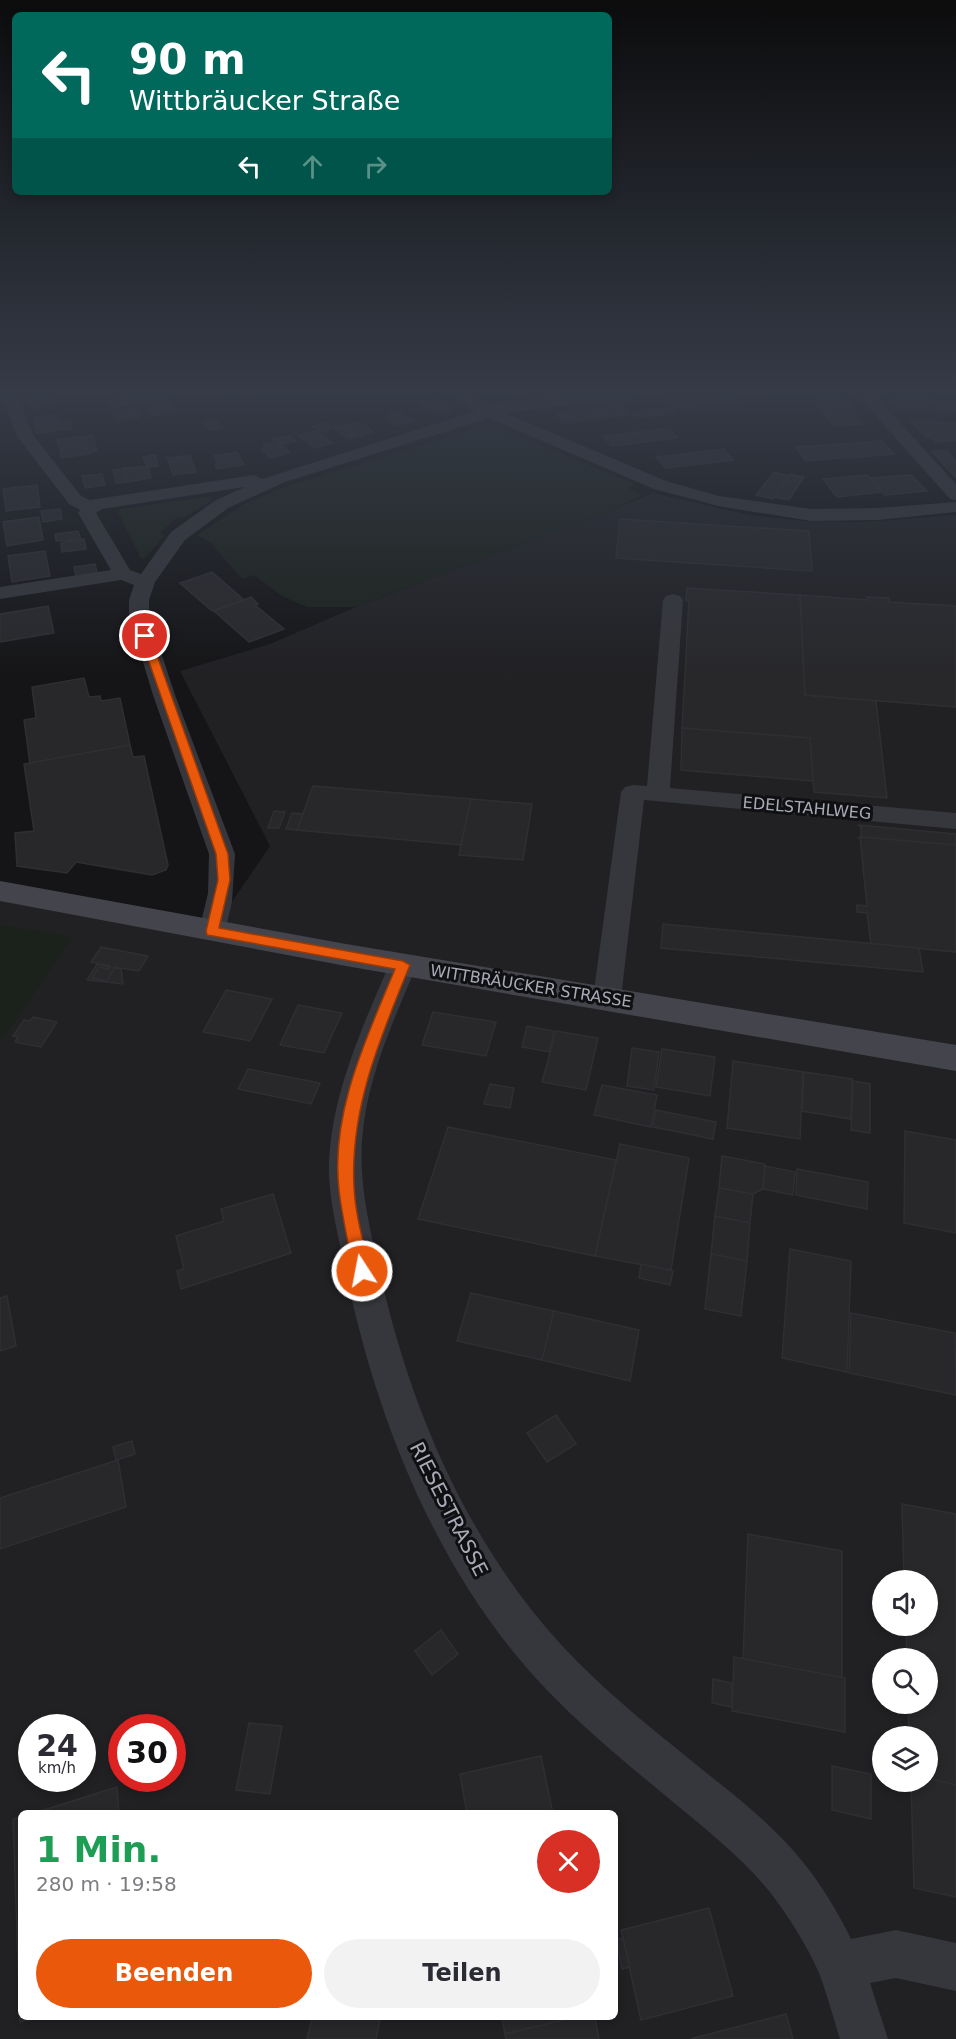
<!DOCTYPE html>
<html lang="de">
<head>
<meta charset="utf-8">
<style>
  :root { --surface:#fff; --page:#f2f2f3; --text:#2b2b33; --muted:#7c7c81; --accent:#ea580c }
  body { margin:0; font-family:"DejaVu Sans",sans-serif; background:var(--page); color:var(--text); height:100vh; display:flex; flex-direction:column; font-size:22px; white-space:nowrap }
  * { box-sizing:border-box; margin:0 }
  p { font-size:20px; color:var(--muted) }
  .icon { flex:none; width:33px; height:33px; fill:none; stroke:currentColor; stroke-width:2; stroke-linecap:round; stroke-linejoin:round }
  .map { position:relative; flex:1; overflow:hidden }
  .sheet { position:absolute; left:18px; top:1810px; width:600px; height:210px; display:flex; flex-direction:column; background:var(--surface); border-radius:9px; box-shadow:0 3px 9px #0003 }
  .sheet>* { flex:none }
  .guide { position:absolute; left:12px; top:12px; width:600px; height:183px; border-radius:9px; box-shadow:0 3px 9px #0003; background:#00695c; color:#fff; overflow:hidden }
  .buttons { position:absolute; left:872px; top:1570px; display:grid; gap:12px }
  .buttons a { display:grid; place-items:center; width:66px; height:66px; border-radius:50%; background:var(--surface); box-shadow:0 3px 9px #0003; font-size:30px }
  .speed { position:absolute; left:18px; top:1714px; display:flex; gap:12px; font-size:30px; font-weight:700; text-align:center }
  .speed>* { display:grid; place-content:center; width:78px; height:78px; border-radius:50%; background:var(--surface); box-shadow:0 3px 9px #0003; line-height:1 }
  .speed small { font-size:15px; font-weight:400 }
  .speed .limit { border:9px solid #d22; background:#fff; color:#111 }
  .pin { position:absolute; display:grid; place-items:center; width:51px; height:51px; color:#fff; margin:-26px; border:3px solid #fff; border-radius:50%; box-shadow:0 2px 6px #0007 }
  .me { position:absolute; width:66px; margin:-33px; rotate:349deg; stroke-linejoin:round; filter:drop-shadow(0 0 4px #0008) }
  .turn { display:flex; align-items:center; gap:21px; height:126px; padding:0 18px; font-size:27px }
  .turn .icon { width:78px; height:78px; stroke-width:2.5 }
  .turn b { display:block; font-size:42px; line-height:51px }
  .lanes { display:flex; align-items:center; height:57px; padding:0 18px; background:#0003; justify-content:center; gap:30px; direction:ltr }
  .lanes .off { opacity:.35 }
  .round { display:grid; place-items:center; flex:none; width:63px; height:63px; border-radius:32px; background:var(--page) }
  .headline { display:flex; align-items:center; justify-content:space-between; height:102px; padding:0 18px }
  h1 { font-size:36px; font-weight:800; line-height:45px; color:#1e9e55 }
  .button { display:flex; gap:12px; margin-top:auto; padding:12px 18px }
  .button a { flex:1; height:69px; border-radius:36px; background:var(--accent); color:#fff; font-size:24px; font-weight:800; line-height:69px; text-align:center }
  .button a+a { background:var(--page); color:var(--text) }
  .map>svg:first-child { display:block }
  .built { fill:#212124; fill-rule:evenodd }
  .green { fill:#1b221c }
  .building { fill:#28282b; stroke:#2f2f33; stroke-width:1.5 }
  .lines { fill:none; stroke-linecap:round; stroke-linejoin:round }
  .minor { fill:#36373c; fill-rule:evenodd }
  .secondary { fill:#44454c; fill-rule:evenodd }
  .route { fill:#ea580c; stroke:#983908; stroke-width:1.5 }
  .labels { text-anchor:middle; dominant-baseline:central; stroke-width:6; stroke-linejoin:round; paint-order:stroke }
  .street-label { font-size:16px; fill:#a7abb7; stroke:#101012 }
  .near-street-label { font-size:20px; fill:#a7abb7; stroke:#101012 }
</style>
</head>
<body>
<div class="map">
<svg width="956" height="2039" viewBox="0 0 956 2039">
  <rect width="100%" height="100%" fill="#151517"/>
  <path class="built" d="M653,493L749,515L804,521L865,522L956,515V2039H0V891L212,931L270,846L180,671L270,644L356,607L608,512ZM882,1581H927V1626H882ZM882,1659H927V1704H882ZM32,1728H82V1779H32ZM122,1728H172V1779H122ZM882,1737H927V1782H882ZM21,1814H615V2018H21Z"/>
  <g class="green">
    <polygon points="481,427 501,429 635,484 627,488 642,495 608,512 356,607 307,607 282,596 254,575 242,579 210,542 197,535 246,503 282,488"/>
    <polygon points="211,496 213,500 183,518 177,517 160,533 165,535 146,557 141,559 118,512 121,509"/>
    <polygon points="0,925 73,937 0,1043"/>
  </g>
  <g class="building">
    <polygon points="53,391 54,398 30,401 28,393"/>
    <polygon points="212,391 236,391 239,394 220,397"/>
    <polygon points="809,391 838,391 850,405 823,407"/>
    <polygon points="880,391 927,391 937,403 926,404 929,407 901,409"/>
    <polygon points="734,394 740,403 707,406 700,397"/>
    <polygon points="700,397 707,406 675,408 668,399"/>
    <polygon points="54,398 56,405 31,408 30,401"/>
    <polygon points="434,398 440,402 425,407 418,402"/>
    <polygon points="440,402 453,410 438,415 425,407"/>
    <polygon points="171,403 174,412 150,416 147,406"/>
    <polygon points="956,404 956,410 939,412 933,405"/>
    <polygon points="847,405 863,424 834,426 818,407"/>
    <polygon points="622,406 629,415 596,419 589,410"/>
    <polygon points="137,408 140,417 116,420 113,412"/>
    <polygon points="671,408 676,413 655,416 650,410"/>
    <polygon points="589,410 596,419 563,423 556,413"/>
    <polygon points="650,410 655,416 635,418 631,412"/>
    <polygon points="397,412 402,414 413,421 396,426 386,418 390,417 386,414"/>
    <polygon points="58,415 60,422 35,426 34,418"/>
    <polygon points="934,419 937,422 956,423 956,440 935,442 931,437 927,438 910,421"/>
    <polygon points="216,420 223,428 211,431 202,422"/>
    <polygon points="70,421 72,429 62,430 60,422"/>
    <polygon points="60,422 62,430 37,434 35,426"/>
    <polygon points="357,422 363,424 373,432 356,437 342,426"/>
    <polygon points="325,423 333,428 320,432 312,426"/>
    <polygon points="337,425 349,431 356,437 349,439 332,427"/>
    <polygon points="669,428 677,438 645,442 637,432"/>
    <polygon points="315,431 322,435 332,443 314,448 299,436"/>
    <polygon points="637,432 645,442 611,446 604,436"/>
    <polygon points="93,435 94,441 86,442 86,445 60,449 57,440"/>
    <polygon points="289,436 296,441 280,445 273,439"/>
    <polygon points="882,441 894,454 851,458 840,444"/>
    <polygon points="276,442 281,445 290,453 271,458 261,449 267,448 263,445"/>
    <polygon points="95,443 97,450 89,454 86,445"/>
    <polygon points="840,444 851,457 806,461 795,447"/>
    <polygon points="86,445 89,454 61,458 60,449"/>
    <polygon points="724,449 733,460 700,464 691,453"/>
    <polygon points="946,450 956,461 956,478 932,452"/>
    <polygon points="237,452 244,465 217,469 215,464 218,464 214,456"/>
    <polygon points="691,453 700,464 665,468 656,457"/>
    <polygon points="155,455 158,466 150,467 146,465 143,457"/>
    <polygon points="190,455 191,459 169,462 167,458"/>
    <polygon points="191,459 196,472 173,475 169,462"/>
    <polygon points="135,467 148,467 151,478 128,482 123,468"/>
    <polygon points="123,469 128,482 116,483 113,470"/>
    <polygon points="774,472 789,476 773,499 756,495"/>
    <polygon points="102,474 105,485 85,488 82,476"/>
    <polygon points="790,474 804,477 789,500 774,497"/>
    <polygon points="867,475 882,492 837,497 823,479"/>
    <polygon points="911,475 927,491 885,495 870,478"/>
    <polygon points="37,485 40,507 6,511 3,489"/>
    <polygon points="60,509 62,519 43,522 41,511"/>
    <polygon points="39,517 43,540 7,546 3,522"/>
    <polygon points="620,519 809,531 812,571 616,558"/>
    <polygon points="78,531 81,540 56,541 55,534"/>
    <polygon points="84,539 86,549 62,552 61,543"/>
    <polygon points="45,551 50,576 12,582 8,556"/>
    <polygon points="95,564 97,573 76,576 74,567"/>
    <polygon points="212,572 244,600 212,611 180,583"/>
    <polygon points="687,588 800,595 805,695 876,701 887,798 814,792 810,738 682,728 689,601 686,601"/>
    <polygon points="800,595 867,600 867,597 889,598 889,602 956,606 956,707 805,695"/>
    <polygon points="251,597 258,604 255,605 284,629 249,642 214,611"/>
    <polygon points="48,606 54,633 0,642 0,614"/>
    <polygon points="84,678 89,697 100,696 101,701 120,698 130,745 30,763 24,720 36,718 32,687"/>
    <polygon points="682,728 810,738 813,781 681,770"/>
    <polygon points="130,745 133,757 144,756 168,865 166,870 152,875 76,862 67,873 17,866 15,833 34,831 24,764"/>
    <polygon points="313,786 471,799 461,845 297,830"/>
    <polygon points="471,799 532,804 523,860 459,855"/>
    <polygon points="274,811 285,812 279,828 268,828"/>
    <polygon points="292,813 303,814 297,830 286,829"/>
    <polygon points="858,825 956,834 956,845 859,838 861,837 861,827"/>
    <polygon points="860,837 956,845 956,952 871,944 867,913 857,912 857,905 867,906"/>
    <polygon points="663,924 919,948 923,972 661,948"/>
    <polygon points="101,947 148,956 139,971 115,967 107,981 92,978 99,967 108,969 110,966 91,962"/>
    <polygon points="97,964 110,967 108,969 99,967 92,978 107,981 114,968 121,969 123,984 87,980"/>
    <polygon points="226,990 272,999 250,1041 203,1032"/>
    <polygon points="298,1005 342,1013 324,1053 280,1045"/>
    <polygon points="433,1012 496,1022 486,1056 422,1045"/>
    <polygon points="33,1017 57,1022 41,1047 15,1042 18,1037 13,1036 24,1020 30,1021"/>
    <polygon points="527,1026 554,1031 549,1052 522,1047"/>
    <polygon points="556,1031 598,1038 586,1090 542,1082"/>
    <polygon points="632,1048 659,1052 654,1090 627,1086"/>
    <polygon points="662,1049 715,1057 710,1096 656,1087"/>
    <polygon points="733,1061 803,1072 800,1139 727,1128"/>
    <polygon points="248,1069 320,1083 311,1104 238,1089"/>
    <polygon points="804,1072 852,1079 851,1119 802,1111"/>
    <polygon points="853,1081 870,1084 870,1133 851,1130"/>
    <polygon points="490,1084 514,1088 510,1108 484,1104"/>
    <polygon points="602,1085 657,1095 651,1127 594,1115"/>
    <polygon points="656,1110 716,1122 713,1139 653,1127"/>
    <polygon points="448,1127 616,1160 595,1256 418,1219"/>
    <polygon points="905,1131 956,1140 956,1233 904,1223"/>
    <polygon points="620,1144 689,1158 671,1270 595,1256"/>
    <polygon points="722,1156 765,1164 763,1189 753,1194 719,1188"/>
    <polygon points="765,1166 795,1172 793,1195 763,1189"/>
    <polygon points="797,1169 868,1182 867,1209 796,1195"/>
    <polygon points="719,1188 753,1194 750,1223 715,1216"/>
    <polygon points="273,1194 291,1253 181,1289 177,1271 184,1269 176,1236 224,1221 221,1209"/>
    <polygon points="715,1216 750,1223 747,1261 711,1254"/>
    <polygon points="790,1249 851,1261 847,1372 782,1358"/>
    <polygon points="711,1254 747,1261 741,1316 705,1309"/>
    <polygon points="641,1264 673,1271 670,1285 639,1278"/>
    <polygon points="471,1293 554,1311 542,1360 457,1341"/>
    <polygon points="7,1296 16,1346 0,1351 0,1298"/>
    <polygon points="554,1311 639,1330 630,1381 542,1360"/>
    <polygon points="851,1313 955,1333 956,1395 849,1373"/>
    <polygon points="556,1415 576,1444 547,1462 527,1433"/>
    <polygon points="132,1441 135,1454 116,1460 113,1447"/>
    <polygon points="118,1460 126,1507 0,1549 0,1498"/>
    <polygon points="902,1504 956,1514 956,1785 927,1778 927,1737 909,1737 908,1704 927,1704 927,1659 907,1659 906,1626 927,1626 927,1581 904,1581"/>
    <polygon points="748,1534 842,1551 842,1678 743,1659"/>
    <polygon points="441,1630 458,1654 432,1675 415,1651"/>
    <polygon points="734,1657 845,1678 845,1732 732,1711"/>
    <polygon points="713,1679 732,1683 732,1707 712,1703"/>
    <polygon points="249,1723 282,1726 270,1794 236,1790"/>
    <polygon points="541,1756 553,1814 467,1814 460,1774"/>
    <polygon points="832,1766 871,1774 871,1819 832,1810"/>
    <polygon points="927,1778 956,1785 956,1897 914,1888 911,1782 927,1782"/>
    <polygon points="117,1787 119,1814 31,1814"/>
    <polygon points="21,1817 21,2018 32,2018 20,2022 13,1819"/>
    <polygon points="709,1908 733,1996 641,2020 621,1930"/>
    <polygon points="623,1938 630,1967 622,1969 616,1940"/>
    <polygon points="786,2014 793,2039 690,2039"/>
    <polygon points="312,2018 371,2018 380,2020 376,2039 307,2039"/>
    <polygon points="502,2018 572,2018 505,2034"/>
    <polygon points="572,2018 595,2018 599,2039 506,2039 505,2034"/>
  </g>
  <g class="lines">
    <g class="minor">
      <path d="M0,391H16L33,435L81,496L90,500L254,475L262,479L476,411L441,391H462L492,406L506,402L597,391H651L643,396L505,413L666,481L719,496L811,509L878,508L956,502V512L878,520L811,521L718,506L654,489L489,418L285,482L228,508L185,540L155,582L149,600V616L175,695L235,854L232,902L225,931L221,938L212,940L203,938L199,931L208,893L209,854L153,695L129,616V600L134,585L121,580L0,599V587L111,570L78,513L80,510L69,504L17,436ZM245,487L216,500L171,532L141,574L130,570L96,513L102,509Z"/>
      <polygon points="152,391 189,391 181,396 115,408 107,403 109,400"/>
      <polygon points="854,391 871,391 956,484 956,500 950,499"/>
      <polygon points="673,594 680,596 683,600 670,788 956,813 956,829 644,800 621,998 617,1005 607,1008 597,1005 593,998 621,792 625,787 633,785 647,786 663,600 666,596"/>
      <path d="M403,955L413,958L417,965C393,1021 366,1080 362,1141C359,1187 370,1229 380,1273C413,1421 478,1567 589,1673C625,1708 665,1739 704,1771C738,1798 774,1826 802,1861C821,1884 838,1912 851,1939L896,1930L956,1943V1991L896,1978L870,1983L888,2039H840C833,2017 827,1994 819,1973C807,1945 788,1916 770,1892C742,1858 707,1830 673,1802C630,1766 585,1730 546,1689C438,1576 376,1420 345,1268C338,1234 328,1198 329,1163C332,1093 362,1028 389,965L393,958Z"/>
    </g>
    <polygon class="secondary" points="0,881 346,944 956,1045 956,1071 346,966 0,901"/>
  </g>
  <linearGradient id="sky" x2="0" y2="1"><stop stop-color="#0c0c0d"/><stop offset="0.58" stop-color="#353b47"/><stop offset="1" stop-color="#353b47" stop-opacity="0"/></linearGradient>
  <rect width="956" height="677" fill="url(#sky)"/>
  <path class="route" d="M141,634L150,636L228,854L230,880L219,928L403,961L410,965C381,1036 350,1107 354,1186C355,1214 364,1244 370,1271L367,1276L362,1278L356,1276L353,1271C349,1244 342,1217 339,1190C330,1113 367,1037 395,969L207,935L206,931L218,880L216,854L140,636Z"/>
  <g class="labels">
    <g class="street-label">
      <text transform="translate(807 808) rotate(5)">EDELSTAHLWEG</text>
      <text transform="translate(531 986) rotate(9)">WITTBRÄUCKER STRASSE</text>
    </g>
    <g class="near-street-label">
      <text transform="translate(449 1509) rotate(63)">RIESESTRASSE</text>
    </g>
  </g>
</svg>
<div class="buttons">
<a><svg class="icon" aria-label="sound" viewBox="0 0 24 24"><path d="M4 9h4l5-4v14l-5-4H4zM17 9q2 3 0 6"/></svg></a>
<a><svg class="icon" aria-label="search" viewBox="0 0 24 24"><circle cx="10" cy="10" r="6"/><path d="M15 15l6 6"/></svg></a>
<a><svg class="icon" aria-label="layers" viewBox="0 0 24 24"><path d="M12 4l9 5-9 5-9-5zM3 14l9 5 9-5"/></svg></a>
</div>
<div class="speed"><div>24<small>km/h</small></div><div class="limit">30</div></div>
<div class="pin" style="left:145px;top:636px;background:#d93025"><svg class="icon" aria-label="arrive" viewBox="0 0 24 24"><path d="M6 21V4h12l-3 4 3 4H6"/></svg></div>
<svg class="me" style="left:362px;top:1271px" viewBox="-20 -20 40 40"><circle r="17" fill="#ea580c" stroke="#fff" stroke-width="3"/><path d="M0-11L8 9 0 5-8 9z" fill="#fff"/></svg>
<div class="guide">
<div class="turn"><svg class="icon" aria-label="left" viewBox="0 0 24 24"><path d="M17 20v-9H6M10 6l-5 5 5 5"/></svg><div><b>90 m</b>Wittbräucker Straße</div></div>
<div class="lanes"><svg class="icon" aria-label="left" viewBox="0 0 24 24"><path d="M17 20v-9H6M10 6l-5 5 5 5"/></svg><svg class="icon off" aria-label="ahead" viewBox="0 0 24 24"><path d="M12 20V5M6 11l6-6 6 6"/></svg><svg class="icon off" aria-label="right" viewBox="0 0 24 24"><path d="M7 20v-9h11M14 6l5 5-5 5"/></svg></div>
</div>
<section class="sheet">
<div class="headline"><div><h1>1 Min.</h1><p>280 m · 19:58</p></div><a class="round" style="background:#d93025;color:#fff"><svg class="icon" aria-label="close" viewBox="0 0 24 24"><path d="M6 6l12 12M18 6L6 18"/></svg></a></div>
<div class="button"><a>Beenden</a><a>Teilen</a></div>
</section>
</div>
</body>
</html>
